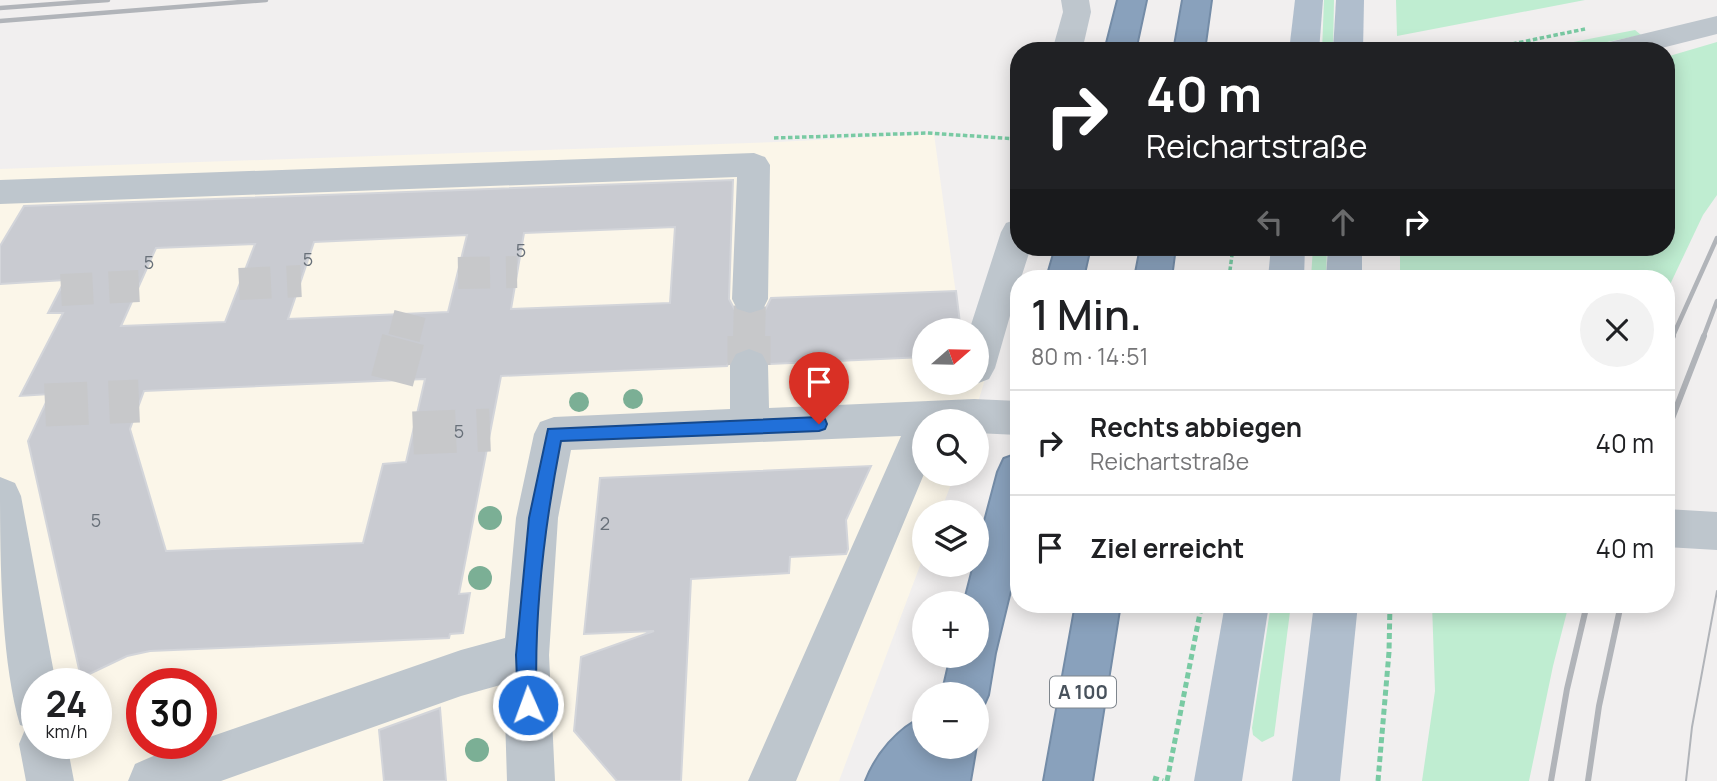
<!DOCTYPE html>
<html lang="de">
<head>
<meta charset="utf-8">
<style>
  :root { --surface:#fff; --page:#f2f2f2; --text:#202124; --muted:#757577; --line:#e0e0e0 }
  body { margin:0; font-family:Manrope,sans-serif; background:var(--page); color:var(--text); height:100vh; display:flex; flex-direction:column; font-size:26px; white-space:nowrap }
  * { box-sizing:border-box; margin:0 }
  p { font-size:23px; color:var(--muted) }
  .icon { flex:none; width:38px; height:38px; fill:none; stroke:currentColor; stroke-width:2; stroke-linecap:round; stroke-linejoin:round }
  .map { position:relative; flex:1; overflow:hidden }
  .panel { position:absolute; left:1010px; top:270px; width:665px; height:343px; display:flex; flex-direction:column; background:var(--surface); border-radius:28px; box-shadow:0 4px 18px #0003 }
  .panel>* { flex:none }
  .guide { position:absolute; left:1010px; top:42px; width:665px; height:214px; border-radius:28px; box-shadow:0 4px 18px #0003; background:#202124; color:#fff; overflow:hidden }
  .needle { width:46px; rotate:70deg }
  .controls { position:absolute; left:912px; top:318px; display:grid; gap:14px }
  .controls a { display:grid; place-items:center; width:77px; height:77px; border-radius:50%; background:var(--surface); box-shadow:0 4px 18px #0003; font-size:35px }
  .speed { position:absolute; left:21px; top:668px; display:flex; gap:14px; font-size:35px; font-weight:700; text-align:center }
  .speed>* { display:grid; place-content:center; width:91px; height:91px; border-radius:50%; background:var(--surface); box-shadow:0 4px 18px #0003; line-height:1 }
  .speed small { font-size:18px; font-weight:400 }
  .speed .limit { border:10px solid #d22; background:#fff; color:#111 }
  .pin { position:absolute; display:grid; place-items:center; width:60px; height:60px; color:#fff; margin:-72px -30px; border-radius:50% 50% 50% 0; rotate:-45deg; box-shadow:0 0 7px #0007 }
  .pin .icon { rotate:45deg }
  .me { position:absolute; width:77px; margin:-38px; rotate:358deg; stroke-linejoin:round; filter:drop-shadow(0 0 5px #0008) }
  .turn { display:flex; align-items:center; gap:24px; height:147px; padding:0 21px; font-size:32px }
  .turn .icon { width:91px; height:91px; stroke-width:2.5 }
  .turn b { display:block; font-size:49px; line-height:60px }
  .lanes { display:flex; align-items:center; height:66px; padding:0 21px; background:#0003; justify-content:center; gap:35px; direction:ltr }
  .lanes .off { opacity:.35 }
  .round { display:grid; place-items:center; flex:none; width:74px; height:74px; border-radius:37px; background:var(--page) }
  .head { display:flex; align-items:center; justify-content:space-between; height:119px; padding:0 21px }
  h1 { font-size:42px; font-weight:600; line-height:52px }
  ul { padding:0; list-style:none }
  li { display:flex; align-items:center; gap:21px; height:105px; padding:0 21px; border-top:2px solid var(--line) }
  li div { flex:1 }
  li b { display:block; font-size:26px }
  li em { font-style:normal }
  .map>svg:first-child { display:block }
  .commercial { fill:#fbf6e9; fill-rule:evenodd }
  .green { fill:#bfedd1 }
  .building { fill:#c9cbd1; stroke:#d3d5da; stroke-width:2; fill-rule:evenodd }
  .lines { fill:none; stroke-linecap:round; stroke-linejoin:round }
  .minor-tunnel-far1 { stroke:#c7c8ca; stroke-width:32; stroke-dasharray:32 16; stroke-linecap:butt }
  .minor-tunnel { stroke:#c7c8ca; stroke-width:43; stroke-dasharray:43 21; stroke-linecap:butt }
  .highway-casing { stroke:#748ca7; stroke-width:4 }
  .path-far1 { stroke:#79caa3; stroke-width:3.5; stroke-dasharray:4.5 2.5; stroke-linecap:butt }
  .path { stroke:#79caa3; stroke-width:5; stroke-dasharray:6 3.5; stroke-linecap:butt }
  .minor { fill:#bec6cd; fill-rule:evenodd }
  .major { fill:#b0becd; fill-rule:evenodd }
  .highway { fill:#89a1bc; fill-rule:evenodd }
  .tram { stroke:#b1b4b9; stroke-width:2 }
  .rail-far1 { stroke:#b1b4b9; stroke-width:4.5 }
  .rail { stroke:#b1b4b9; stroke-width:6 }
  .tree { fill:#7baf95 }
  .route { fill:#2170d9; stroke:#15498d; stroke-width:2 }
  .labels { text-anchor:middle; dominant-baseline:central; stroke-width:7; stroke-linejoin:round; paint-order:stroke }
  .number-label { font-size:18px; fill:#687079 }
  .shield { fill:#fff; stroke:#7f868d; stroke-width:2 }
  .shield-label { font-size:19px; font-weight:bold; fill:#48525c }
</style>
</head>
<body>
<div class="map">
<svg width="1717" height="781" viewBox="0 0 1717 781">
  <rect width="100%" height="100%" fill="#f1efef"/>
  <path class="commercial" d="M934,134L961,331H924V383H976L992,356L972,422H924V474H955L940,513H924V555L839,781H0V169L777,142ZM37,684H96V744H37ZM142,684H201V744H142Z"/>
  <g class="green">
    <polygon points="1324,0 1334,0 1333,51 1322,51"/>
    <polygon points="1396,0 1585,0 1397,36"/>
    <polygon points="1635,30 1641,35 1564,51 1527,51"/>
    <polygon points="1717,42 1717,195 1703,215 1666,293 1666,278 1400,278 1400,247 1666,247 1666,144 1673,136 1666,123 1666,57"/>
    <polygon points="1313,247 1327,247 1326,278 1311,278"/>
    <polygon points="1271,604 1291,604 1274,736 1262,742 1253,735 1252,728"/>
    <polygon points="1432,604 1569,604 1553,666 1529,781 1422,781 1435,691"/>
  </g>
  <g class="building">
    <path d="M733,180L729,299L736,312L749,316L764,312L771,298L956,291L961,331H924V357L770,364L763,352L748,347L734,353L727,366L501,376L459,594L470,593L463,633L450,634L449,638L150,651L127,656L81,678L28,441L50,394L20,396L63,313H48L65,280L0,284V246L24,206ZM675,227L670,303L511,309L524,233ZM467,235L448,312L288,319L314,242ZM255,244L225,322L121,326L156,248ZM425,379L406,462L383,464L363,543L166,551L130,429L144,391Z"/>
    <polygon points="871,466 846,520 848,549 846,554 790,557 789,573 691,579 681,781 617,781 574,731 581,657 654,631 584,634 600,478"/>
    <polygon points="440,708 446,781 384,781 379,730"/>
  </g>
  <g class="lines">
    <g class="minor-tunnel-far1">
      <polyline points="458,273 517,272"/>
      <polyline points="239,284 301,281"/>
      <polyline points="61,290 139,286"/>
      <polyline points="404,338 410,314"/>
      <polyline points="749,338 750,299"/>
    </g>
    <g class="minor-tunnel">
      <polyline points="749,365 749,336"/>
      <polyline points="392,381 404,336"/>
      <polyline points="45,405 139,401"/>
      <polyline points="413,433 490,430"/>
    </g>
    <defs>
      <g id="highway">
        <polygon points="1118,0 1146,0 1135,51 1105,51"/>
        <polygon points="1183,0 1211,0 1204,51 1174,51"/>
        <polygon points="1056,247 1090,247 1083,278 1047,278"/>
        <polygon points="1141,247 1175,247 1171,278 1135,278"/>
        <polygon points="1018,454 1018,558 995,653 988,695 981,711 976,714 976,695 942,695 951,656 976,656 976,604 964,604 974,565 976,565 976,555 998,472 1004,459"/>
        <polygon points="1076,604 1120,604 1092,781 1044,781"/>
        <path d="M924,717V747L976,746L970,781H866C876,755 898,728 924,717Z"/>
      </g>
    </defs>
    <use href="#highway" class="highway-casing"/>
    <g class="path-far1">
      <polyline points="1478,51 1585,29"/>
      <polyline points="774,138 927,133 1018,139"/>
      <polyline points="1229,278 1233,247"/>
    </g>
    <g class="path">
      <polyline points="1153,778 1163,781"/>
      <polyline points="1167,781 1201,608"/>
      <polyline points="1378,781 1389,652 1390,604"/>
    </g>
    <g class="minor">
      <polygon points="1061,0 1089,0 1091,12 1082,51 1052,51 1063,12"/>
      <polygon points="1717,16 1717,34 1650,51 1596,51 1601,44"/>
      <polygon points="754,153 765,157 770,165 768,299 763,309 750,313 737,309 732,299 737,177 0,204 0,180"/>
      <polygon points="1018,219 1018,247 1031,247 1021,278 1018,278 1018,288 995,368 989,379 976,384 976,331 969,331 1001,232 1006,223"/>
      <path d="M749,349L762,354L768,365L769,408L974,399L1018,401V435L976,433V422H924V474L796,781H748L901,436L571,450L558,518L549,655L555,781H507L504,684L461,696L221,781H128L135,764C156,755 179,744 201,744V740L461,650L505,638L516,518L534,434L540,422L554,417L730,409V365L736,354Z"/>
      <path d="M0,477L15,483L21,496L56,684H37V744H67L74,781H26L19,744L26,727L20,725C0,656 0,552 0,477Z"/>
      <polygon points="1666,509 1717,512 1717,550 1666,547"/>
    </g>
    <g class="major">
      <polygon points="1295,0 1323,0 1319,51 1289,51"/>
      <polygon points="1336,0 1364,0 1363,51 1333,51"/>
      <polygon points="1271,247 1305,247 1304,278 1268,278"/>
      <polygon points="1328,247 1362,247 1362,278 1326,278"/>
      <polygon points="1225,604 1269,604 1242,781 1194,781"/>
      <polygon points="1314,604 1358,604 1340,781 1292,781"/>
    </g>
    <use href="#highway" class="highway"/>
    <polyline class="tram" points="1686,781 1692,727 1717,591"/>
    <g class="rail-far1">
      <polyline points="0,8 108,0"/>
      <polyline points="0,21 266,0"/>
      <polyline points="1672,338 1717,238"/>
      <polyline points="1703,338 1717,301"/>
    </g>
    <g class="rail">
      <polyline points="1666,351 1673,336"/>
      <polyline points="1666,434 1704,336"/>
      <polyline points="1551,781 1567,689 1587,604"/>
      <polyline points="1588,781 1599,706 1621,604"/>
    </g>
  </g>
  <g class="tree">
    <circle cx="633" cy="399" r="10"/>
    <circle cx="579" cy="402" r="10"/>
    <circle cx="490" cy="518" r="12"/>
    <circle cx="480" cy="578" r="12"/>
    <circle cx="477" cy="750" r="12"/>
  </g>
  <path class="route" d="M819,417L825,419L827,424L825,429L819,431L561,441C544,528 533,616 537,705L535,712L528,715L521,712L518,705L516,655L529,518L548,429Z"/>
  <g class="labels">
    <g class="number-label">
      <text x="521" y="250">5</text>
      <text x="308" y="259">5</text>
      <text x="149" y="262">5</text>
      <text x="459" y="431">5</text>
      <text x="96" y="520">5</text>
      <text x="605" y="523">2</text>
    </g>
    <rect class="shield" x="1050" y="676.5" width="66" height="31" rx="5"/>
    <g class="shield-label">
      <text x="1083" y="692">A 100</text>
    </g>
  </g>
</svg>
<div class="controls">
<a><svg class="needle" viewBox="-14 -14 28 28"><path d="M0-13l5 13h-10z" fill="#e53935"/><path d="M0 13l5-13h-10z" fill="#757577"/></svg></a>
<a><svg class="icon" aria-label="search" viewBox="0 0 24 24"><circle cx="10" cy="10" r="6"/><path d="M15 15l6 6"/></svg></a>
<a><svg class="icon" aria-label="layers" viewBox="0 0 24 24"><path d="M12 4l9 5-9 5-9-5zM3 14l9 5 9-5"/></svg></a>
<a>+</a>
<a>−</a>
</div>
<div class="speed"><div>24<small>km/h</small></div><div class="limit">30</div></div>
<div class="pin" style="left:819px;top:424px;background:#d93025"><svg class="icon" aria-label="arrive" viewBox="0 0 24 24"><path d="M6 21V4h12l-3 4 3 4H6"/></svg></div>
<svg class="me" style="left:528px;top:705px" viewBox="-20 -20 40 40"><circle r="17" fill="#2170d9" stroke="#fff" stroke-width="3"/><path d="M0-11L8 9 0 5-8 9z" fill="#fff"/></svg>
<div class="guide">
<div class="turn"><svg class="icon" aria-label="right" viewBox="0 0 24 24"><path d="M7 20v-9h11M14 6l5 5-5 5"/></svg><div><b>40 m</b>Reichartstraße</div></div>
<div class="lanes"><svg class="icon off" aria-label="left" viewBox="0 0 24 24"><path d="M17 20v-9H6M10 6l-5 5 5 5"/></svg><svg class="icon off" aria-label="ahead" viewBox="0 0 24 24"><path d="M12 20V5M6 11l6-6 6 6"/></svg><svg class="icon" aria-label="right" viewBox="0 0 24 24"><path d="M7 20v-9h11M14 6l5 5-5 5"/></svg></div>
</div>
<section class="panel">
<div class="head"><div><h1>1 Min.</h1><p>80 m · 14:51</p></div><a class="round"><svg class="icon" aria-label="close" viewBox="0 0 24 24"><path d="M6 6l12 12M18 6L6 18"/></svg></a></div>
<ul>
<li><svg class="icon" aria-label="right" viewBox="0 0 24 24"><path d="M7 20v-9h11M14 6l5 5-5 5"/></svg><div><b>Rechts abbiegen</b><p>Reichartstraße</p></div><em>40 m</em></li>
<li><svg class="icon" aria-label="arrive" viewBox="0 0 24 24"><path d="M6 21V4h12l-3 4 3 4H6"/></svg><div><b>Ziel erreicht</b></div><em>40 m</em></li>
</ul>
</section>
</div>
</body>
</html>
